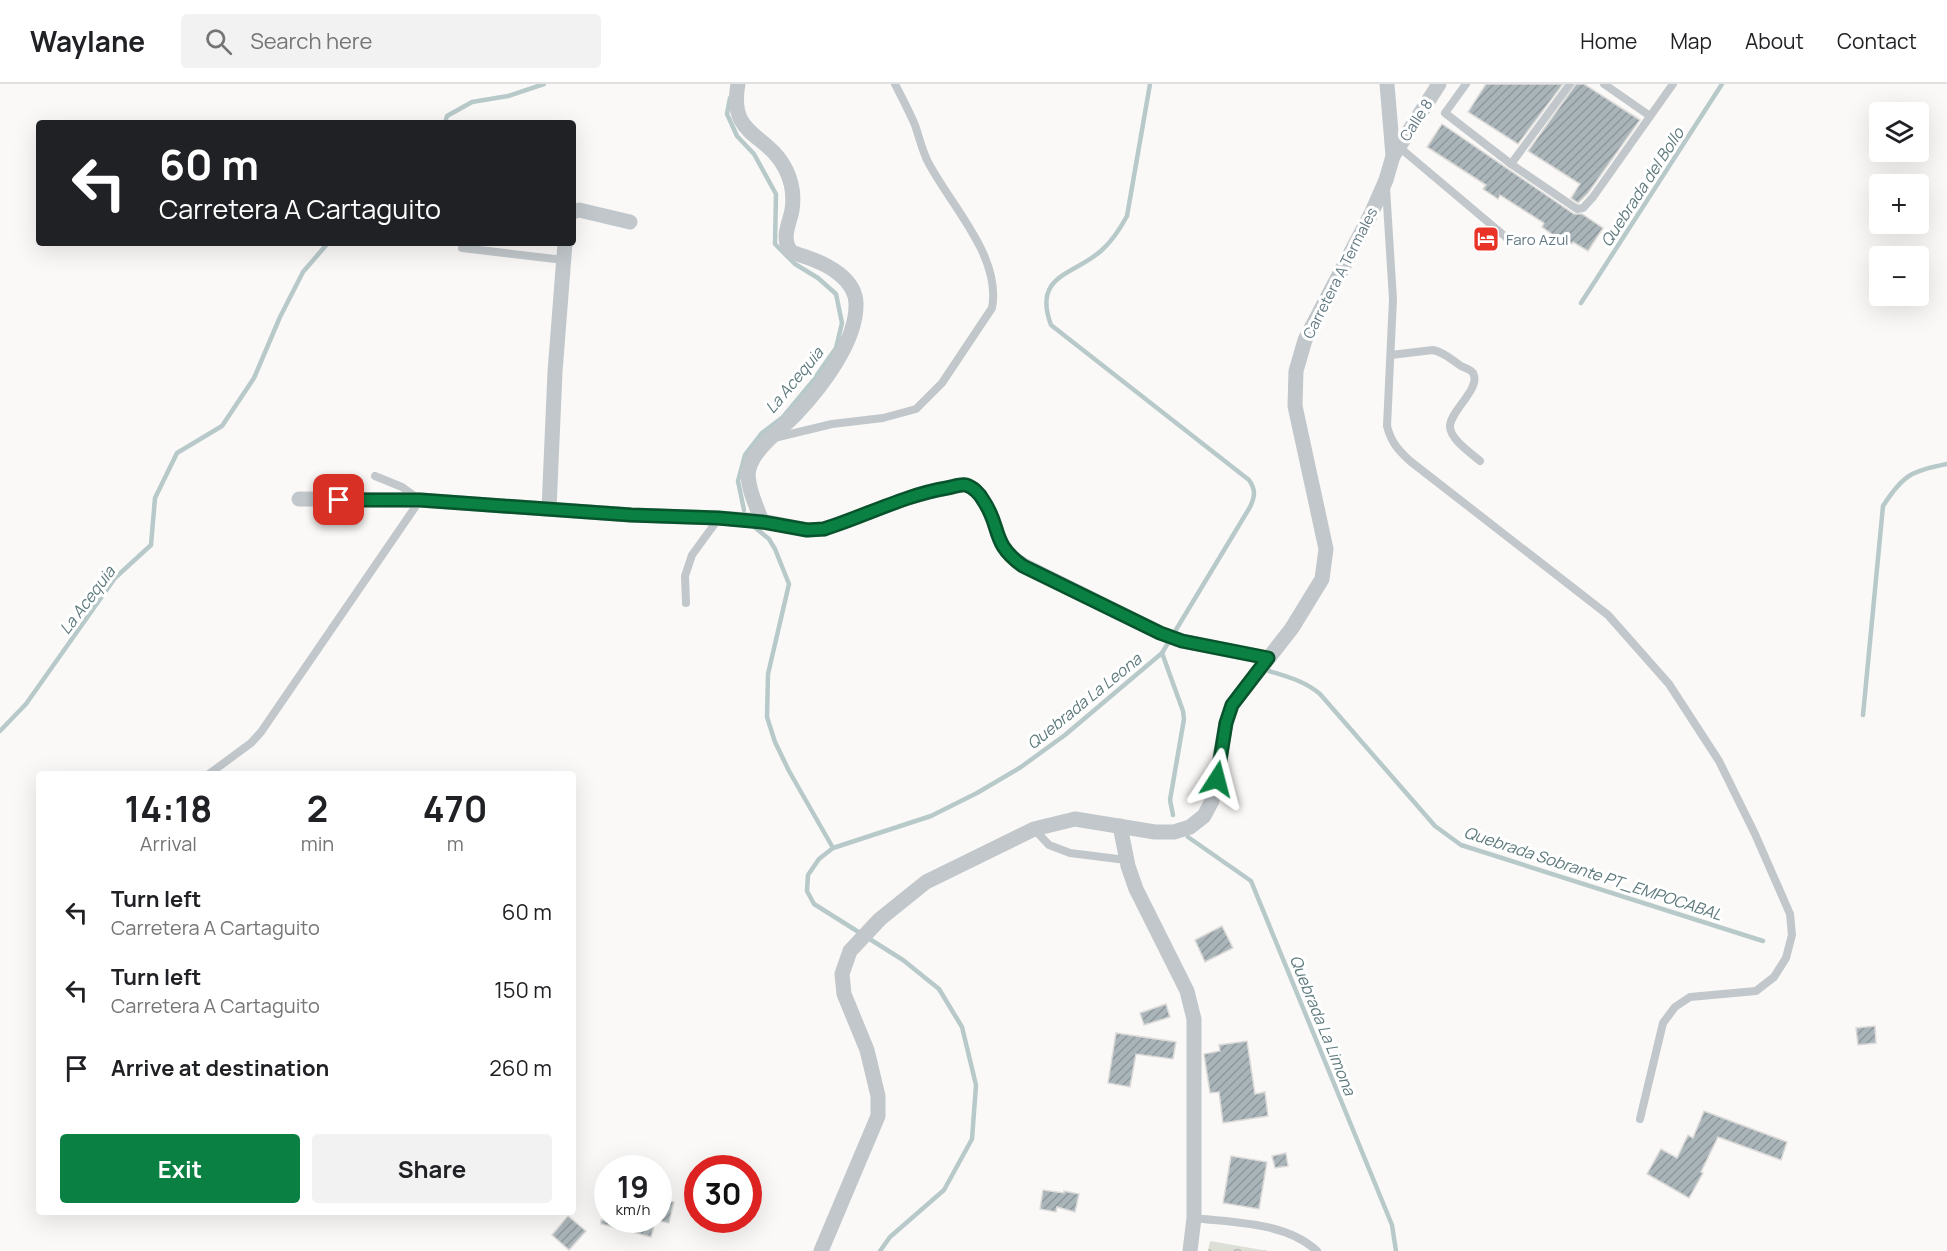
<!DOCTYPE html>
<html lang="en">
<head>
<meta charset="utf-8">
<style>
  :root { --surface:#fff; --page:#f2f2f2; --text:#202124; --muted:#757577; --line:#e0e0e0; --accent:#0b8043 }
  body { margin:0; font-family:Manrope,sans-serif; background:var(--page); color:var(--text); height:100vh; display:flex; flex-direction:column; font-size:22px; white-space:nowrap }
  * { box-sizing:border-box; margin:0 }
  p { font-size:20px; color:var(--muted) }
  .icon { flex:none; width:33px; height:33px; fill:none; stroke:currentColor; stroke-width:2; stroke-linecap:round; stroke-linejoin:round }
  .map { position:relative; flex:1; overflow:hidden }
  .side { position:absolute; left:36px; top:687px; width:540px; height:444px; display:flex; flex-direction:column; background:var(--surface); border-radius:6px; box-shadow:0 6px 24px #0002 }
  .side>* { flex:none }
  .hud { position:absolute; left:36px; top:36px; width:540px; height:126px; border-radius:6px; box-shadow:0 6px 24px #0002; background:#202124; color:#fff; overflow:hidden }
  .buttons { position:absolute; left:1869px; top:18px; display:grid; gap:12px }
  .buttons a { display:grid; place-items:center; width:60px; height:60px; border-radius:6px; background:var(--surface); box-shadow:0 6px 24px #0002; font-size:30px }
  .speed { position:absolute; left:594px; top:1071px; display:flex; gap:12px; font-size:30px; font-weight:700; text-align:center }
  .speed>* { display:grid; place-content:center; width:78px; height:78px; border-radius:50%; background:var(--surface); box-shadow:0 6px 24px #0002; line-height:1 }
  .speed small { font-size:15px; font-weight:400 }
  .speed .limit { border:9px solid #d22; background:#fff; color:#111 }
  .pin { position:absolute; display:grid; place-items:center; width:51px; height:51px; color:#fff; margin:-26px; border-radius:12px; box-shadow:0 3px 9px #0006 }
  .me { position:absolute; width:66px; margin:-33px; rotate:9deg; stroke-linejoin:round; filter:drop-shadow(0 0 4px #0008) }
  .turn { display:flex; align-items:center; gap:21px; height:126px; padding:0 24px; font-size:27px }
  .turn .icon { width:78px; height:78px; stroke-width:2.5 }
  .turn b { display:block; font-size:42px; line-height:51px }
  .eta { display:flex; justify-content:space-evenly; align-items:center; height:102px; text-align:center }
  .eta b { font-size:36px; font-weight:700; line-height:42px }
  .action { display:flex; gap:12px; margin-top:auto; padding:12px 24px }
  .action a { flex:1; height:69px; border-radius:6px; background:var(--accent); color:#fff; font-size:24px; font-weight:700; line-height:69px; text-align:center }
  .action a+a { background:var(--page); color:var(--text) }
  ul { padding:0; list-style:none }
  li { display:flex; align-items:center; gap:18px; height:78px; padding:0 24px }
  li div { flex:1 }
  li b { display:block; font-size:22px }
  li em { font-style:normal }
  header { display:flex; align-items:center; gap:36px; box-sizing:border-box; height:84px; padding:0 30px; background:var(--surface); border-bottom:2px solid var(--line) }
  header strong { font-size:28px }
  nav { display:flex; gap:33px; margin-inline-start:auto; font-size:21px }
  .search { width:420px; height:54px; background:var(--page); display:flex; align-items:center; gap:15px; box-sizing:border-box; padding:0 21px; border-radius:6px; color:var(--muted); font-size:22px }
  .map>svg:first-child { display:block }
  .park { fill:url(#park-crowns) }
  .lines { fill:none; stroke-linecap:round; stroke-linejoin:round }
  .stream { stroke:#b8c9ca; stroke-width:4.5 }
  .building { fill:url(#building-hatch); stroke:#dcdbd9; stroke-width:1.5 }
  .service { stroke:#c1c7ca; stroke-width:8 }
  .minor { stroke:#c1c7ca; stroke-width:15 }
  .route-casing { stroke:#07532c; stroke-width:15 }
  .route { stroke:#0b8043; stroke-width:10 }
  .labels { text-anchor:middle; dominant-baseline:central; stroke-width:6; stroke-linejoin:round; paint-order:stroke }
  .street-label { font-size:15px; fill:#647a84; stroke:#fff }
  .poi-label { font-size:15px; fill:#647a84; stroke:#fff; text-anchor:start }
  .water-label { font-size:16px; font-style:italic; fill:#5e7a7d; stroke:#fff }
</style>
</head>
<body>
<header>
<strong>Waylane</strong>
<div class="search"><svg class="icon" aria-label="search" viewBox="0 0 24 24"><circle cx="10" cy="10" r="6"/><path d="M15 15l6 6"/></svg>Search here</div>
<nav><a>Home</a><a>Map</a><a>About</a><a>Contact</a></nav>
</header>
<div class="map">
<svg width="1947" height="1167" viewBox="0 0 1947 1167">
  <defs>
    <pattern id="park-crowns" width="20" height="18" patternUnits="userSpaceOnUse" patternTransform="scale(1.5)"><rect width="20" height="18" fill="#dbdfd6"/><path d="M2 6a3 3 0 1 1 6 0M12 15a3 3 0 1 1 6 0" fill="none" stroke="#b5bab3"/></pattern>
    <pattern id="building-hatch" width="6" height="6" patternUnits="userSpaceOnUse" patternTransform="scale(1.5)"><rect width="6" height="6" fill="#aab5b9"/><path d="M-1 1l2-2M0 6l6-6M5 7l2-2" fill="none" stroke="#8e989c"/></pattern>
  </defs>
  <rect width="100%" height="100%" fill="#faf9f7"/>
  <polygon class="park" points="1210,1157 1268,1167 1208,1167"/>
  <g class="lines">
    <g class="stream">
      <polyline points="730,14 727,30 737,52 754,70 776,110 775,160 795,180 818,194 836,210 842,239 836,264 812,298 783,333 762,349 745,371 738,397 744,426"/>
      <polyline points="445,39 447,32 472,18 508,12 544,0"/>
      <polyline points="1581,219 1722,0"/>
      <polyline points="753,442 769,455 775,465 789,500 768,590 767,633 775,658 789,687 833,764"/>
      <polyline points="1162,569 1183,627 1184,635 1170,716 1173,731"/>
      <path d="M1269,587C1288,593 1305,597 1320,610L1435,742L1461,761L1763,857"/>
      <path d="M1863,631L1883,422C1903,391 1911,387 1947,380"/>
      <polyline points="0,647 26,620 115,494 151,461 155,414 177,369 222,342 254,294 280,233 303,188 328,159"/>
      <polyline points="1188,753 1251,797 1392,1141 1396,1167"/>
      <path d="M880,1167L890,1153L944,1106L972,1055L976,1001L962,943L939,905L903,876L814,820L807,807L808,791L819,775L833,764L931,732L977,709L1021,683L1065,651L1162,569L1250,423C1255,412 1256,406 1249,396L1051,241C1032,190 1075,191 1102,166C1113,156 1120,145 1127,132L1150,0"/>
    </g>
  </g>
  <g class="building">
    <polygon points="1486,0 1563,0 1518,60 1468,28"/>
    <polygon points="1576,0 1584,0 1640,36 1588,109 1578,119 1571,114 1580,100 1528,67"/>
    <polygon points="1442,40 1574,130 1582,130 1603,144 1588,167 1573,158 1572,160 1557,151 1556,153 1542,143 1544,139 1500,111 1498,115 1483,105 1486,101 1427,63"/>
    <polygon points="1222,842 1233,864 1205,878 1195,856"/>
    <polygon points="1166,920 1170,933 1144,941 1140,929"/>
    <polygon points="1875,942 1876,959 1858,961 1856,944"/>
    <polygon points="1116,949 1176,958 1173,975 1136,970 1130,1003 1108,999"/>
    <polygon points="1247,957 1255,1010 1265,1008 1268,1032 1223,1039 1219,1008 1210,1009 1204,970 1220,967 1219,961"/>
    <polygon points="1704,1027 1787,1058 1781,1076 1718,1053 1701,1088 1703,1089 1689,1114 1647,1090 1661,1065 1677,1074 1688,1051 1693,1054"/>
    <polygon points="1286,1069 1288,1082 1275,1084 1272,1072"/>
    <polygon points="1231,1072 1267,1078 1259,1125 1223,1119"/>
    <polygon points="1043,1106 1064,1109 1064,1107 1079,1110 1075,1128 1057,1123 1056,1128 1040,1125"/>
    <polygon points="658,1114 674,1118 669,1139 658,1137"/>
    <polygon points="568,1132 586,1147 569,1166 552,1151"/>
    <polygon points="601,1136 656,1136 651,1153 601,1140"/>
  </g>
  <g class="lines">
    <g class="service">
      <polyline points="1466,0 1445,29 1511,80 1577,125 1583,124 1593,113 1673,0"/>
      <polyline points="1604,0 1650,32"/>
      <polyline points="1399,63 1507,154"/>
      <polyline points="1511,80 1570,0"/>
      <path d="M1386,104L1393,215L1387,342C1391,358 1398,366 1410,377L1608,531L1669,600L1719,677L1755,750L1790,830L1792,851L1786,874L1774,893L1756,907L1690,913L1675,923L1663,939L1640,1035"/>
      <polyline points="462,164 564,176"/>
      <path d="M1391,271L1433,266C1444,268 1452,276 1461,282C1465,284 1471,286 1473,289C1482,304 1449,328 1450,343C1451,356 1471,369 1480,377"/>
      <path d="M774,354L832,340L883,334L916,325L942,299L992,224C1002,172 949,120 927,76C922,65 919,53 915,41C909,27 902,14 895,0"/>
      <polyline points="686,519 685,492 692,471 719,434"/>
      <polyline points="209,690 251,659 261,648 420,416 402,403 375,392"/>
      <polyline points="1034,745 1049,761 1070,769 1126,776"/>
      <path d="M1194,1134C1235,1139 1286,1138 1317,1167"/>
    </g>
    <g class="minor">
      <path d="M738,0C728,54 768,48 786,86C792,98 794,113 792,126C790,138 781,154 790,166C793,170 801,171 806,173C827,180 856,195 856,220C857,257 821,304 796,330C782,345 754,364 749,385C745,399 757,424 762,437"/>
      <polyline points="1393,72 1439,0"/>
      <polyline points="573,128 579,126 630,138"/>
      <path d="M299,415L420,416L631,431L719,434L762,437L808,446L824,445C865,432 905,411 947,404C953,403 961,400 966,401C973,403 980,410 983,416C1002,443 990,459 1023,481L1160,549L1182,557L1267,574"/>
      <polyline points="549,425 555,288 565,159"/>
      <polyline points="1120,742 1128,782 1136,805 1187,907 1194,935 1194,1134 1190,1167"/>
      <polyline points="821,1167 878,1032 878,1012 867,966 844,910 842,890 850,867 880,835 926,798 1034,745 1075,735 1155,748 1174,748 1190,743 1204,732 1212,717 1226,639 1232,621 1292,544 1322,495 1326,465 1295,322 1296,287 1305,256 1371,130 1386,96 1393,72 1387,0"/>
    </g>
  </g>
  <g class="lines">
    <defs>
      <path id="route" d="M339,416H420L631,431L718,434L762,438L807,446L824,445C865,432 905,411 947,404C953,403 961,400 966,401C973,403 980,410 983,416C1002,443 990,459 1023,482L1160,549L1182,557L1268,574L1232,621L1226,639L1217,695"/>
    </defs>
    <use href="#route" class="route-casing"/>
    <use href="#route" class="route"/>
  </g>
  <defs>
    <symbol id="hotel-square" viewBox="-11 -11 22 22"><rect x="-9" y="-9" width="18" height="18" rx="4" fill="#ea3327" stroke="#fff"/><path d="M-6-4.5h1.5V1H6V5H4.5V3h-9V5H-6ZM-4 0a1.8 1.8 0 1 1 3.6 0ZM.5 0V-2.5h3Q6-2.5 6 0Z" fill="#fff"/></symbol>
  </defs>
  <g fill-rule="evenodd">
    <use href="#hotel-square" x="1471" y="140" width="30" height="30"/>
  </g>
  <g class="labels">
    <g class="street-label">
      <text transform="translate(1416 36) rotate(-57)">Calle 8</text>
      <text transform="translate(1340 189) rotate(-63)">Carretera A Termales</text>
    </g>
    <g class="poi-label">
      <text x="1506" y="155">Faro Azul</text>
    </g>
    <g class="water-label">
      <text transform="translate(1642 103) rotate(-57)">Quebrada del Bollo</text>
      <text transform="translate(794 296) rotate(-50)">La Acequia</text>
      <text transform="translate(87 516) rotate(-53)">La Acequia</text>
      <text transform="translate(1084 617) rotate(-39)">Quebrada La Leona</text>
      <text transform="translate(1593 789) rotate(18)">Quebrada Sobrante PT_EMPOCABAL</text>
      <text transform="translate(1323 941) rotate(68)">Quebrada La Limona</text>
    </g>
  </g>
</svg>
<div class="buttons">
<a><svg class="icon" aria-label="layers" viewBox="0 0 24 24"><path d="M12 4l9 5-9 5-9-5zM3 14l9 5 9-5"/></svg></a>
<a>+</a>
<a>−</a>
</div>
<div class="speed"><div>19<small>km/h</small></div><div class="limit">30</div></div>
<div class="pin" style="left:339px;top:416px;background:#d93025"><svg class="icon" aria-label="arrive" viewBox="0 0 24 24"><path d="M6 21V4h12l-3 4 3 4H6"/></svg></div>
<svg class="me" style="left:1217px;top:695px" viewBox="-20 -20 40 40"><path d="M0-17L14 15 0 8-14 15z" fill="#0b8043" stroke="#fff" stroke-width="4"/></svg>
<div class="hud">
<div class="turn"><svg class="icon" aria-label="left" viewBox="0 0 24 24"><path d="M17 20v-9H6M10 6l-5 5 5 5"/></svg><div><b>60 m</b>Carretera A Cartaguito</div></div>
</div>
<section class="side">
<div class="eta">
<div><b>14:18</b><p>Arrival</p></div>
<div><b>2</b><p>min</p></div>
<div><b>470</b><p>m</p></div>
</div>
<ul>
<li><svg class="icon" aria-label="left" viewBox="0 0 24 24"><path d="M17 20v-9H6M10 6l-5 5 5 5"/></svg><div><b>Turn left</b><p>Carretera A Cartaguito</p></div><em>60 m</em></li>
<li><svg class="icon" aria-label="left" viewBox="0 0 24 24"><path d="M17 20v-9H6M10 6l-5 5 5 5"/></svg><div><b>Turn left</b><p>Carretera A Cartaguito</p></div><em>150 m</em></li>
<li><svg class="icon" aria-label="arrive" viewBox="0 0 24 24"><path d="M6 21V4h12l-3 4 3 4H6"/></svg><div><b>Arrive at destination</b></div><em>260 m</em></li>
</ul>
<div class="action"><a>Exit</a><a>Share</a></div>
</section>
</div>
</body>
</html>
